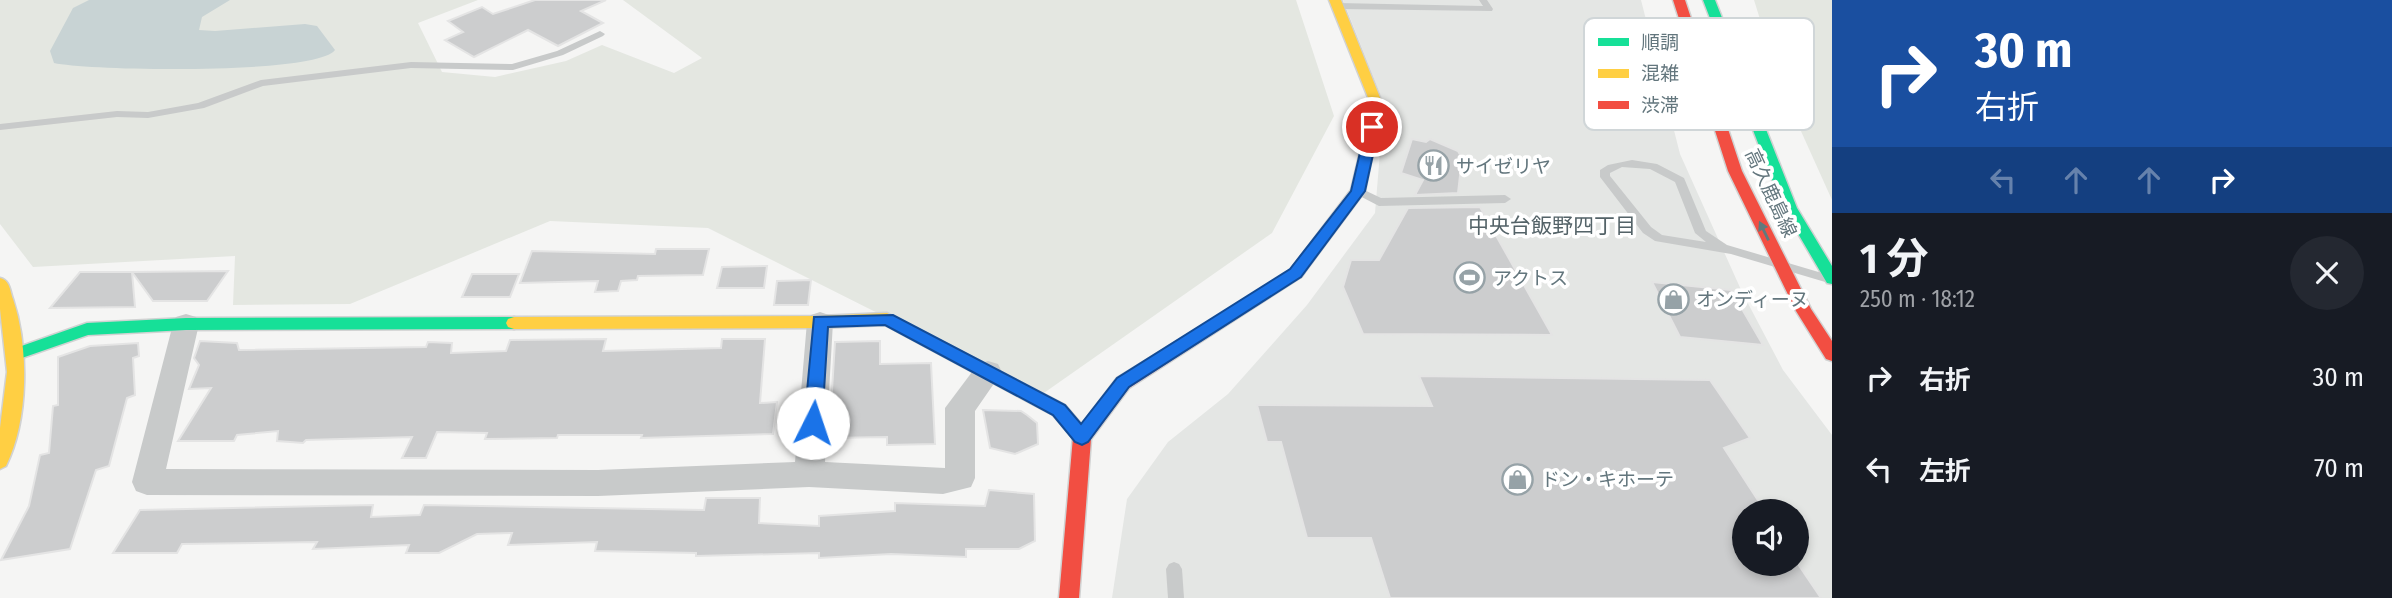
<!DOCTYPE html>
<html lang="ja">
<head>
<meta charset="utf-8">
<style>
  :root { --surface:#171b24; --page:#242831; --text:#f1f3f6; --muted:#9ea1a6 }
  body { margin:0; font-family:"Fira Sans Condensed","Noto Sans JP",sans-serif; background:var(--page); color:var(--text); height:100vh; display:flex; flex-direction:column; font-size:26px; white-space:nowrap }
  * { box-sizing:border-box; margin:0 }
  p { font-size:23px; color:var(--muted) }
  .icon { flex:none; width:38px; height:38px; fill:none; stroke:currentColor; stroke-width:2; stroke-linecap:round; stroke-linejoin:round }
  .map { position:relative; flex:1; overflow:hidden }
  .drawer { display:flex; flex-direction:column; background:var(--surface); width:560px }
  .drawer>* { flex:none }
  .top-card { background:#1a4fa0; color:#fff; overflow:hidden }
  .fabs { position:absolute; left:1732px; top:499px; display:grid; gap:14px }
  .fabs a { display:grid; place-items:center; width:77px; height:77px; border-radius:50%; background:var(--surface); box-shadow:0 4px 10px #0003; font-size:35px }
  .pin { position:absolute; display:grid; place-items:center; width:60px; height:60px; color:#fff; margin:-30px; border:4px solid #fff; border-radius:50%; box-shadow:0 2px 7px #0007 }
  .me { position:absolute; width:77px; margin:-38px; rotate:4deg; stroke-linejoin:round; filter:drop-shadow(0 0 5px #0008) }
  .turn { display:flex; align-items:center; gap:24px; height:147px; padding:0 28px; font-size:32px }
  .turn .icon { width:91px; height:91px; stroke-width:2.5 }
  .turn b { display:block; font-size:49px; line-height:60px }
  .lanes { display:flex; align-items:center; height:66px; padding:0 28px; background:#0003; justify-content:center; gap:35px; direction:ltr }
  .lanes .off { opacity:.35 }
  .round { display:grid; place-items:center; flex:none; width:74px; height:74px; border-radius:37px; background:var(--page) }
  .overview { display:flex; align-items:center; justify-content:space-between; height:119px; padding:0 28px }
  h1 { font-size:42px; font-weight:700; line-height:52px }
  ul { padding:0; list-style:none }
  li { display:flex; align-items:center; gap:21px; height:91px; padding:0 28px }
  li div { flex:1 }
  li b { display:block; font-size:26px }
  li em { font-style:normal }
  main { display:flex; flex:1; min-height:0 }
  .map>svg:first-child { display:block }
  .built { fill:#e4e6e4; fill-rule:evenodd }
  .green { fill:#e4e7e1 }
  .water { fill:#c8d3d4 }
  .building { fill:#cccdce; stroke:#e4e4e4; stroke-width:2 }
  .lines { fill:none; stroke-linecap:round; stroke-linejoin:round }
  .fast-casing { stroke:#d1d2d2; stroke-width:3 }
  .slow-casing { stroke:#d1d2d2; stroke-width:3 }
  .jam-casing { stroke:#d1d2d2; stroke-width:3 }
  .lane { fill:#c8caca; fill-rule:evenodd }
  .street { fill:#c8caca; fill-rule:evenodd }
  .fast { fill:#16e098; fill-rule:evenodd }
  .slow { fill:#ffcf43; fill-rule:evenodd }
  .jam { fill:#f24e42; fill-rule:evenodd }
  .oneway { fill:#5f7b7e }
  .route { fill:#1a73e8; stroke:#114b97; stroke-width:2 }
  .labels { text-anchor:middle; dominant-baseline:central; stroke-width:7; stroke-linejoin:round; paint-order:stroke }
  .poi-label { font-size:19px; fill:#63767d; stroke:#fff; text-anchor:start }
  .street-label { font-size:19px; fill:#63767d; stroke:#fff }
  .neighbourhood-label { font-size:21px; fill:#546368; stroke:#fff }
  .key { fill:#fff; stroke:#d0d6d8; stroke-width:2 }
  .key-label { font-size:19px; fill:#63767d }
</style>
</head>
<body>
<main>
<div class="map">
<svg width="1832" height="598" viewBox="0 0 1832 598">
  <rect width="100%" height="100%" fill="#f5f5f4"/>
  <path class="built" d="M1343,0H1641L1680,154L1742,292L1783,370L1832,435V598H1112L1127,499L1168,442L1228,394L1307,305L1375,213L1384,104ZM1745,511H1797V564H1745Z"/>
  <g class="green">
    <polygon points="0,0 478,0 418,23 442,72 495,77 566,61 602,45 674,73 702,58 623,0 1296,0 1334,116 1272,233 1041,395 708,228 550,221 350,304 233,305 235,256 33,267 0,224"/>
    <polygon points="1754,0 1832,0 1832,200 1782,89"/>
  </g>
  <path class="water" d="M89,0H230L202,17L199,30L215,31L305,24L317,26L335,50C316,75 91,71 54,63L50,51L73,8Z"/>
  <g class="building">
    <polygon points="535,0 606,0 581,11 603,23 558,46 528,30 474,57 445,40 463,32 448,21 482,7 493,14"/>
    <polygon points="1412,139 1426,142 1430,139 1458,151 1462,158 1458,193 1415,195 1423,180 1401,173"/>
    <polygon points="1480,207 1552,335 1363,334 1343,287 1351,260 1379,260 1408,208"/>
    <polygon points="656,249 709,249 703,275 638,276 637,280 621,281 618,291 595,292 598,281 520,283 532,251 655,254"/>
    <polygon points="767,266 764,288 717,288 722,267"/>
    <polygon points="228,271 207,301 153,301 132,272"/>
    <polygon points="80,272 132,272 135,307 50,308"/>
    <polygon points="472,274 519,274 510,297 462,297"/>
    <polygon points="811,280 808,305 774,305 777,281"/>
    <polygon points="1652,282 1731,290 1763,345 1680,337"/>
    <polygon points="606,339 603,351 721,348 722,339 765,339 760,403 777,402 773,434 641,438 642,435 558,435 557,438 485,439 487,433 437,432 426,458 402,458 412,437 306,440 303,443 277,441 278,431 237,435 234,441 178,441 211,388 189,389 199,365 194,358 200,341 237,343 239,350 426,347 428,342 452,343 451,353 506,351 510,340"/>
    <polygon points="880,341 880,364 931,363 935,444 887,445 887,437 829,438 835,342"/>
    <polygon points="138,343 139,356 133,358 135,395 127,398 109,466 96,470 70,549 1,560 29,506 40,455 49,453 53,406 58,405 58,357 90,346"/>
    <polygon points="1419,376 1710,380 1750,438 1724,448 1765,511 1745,511 1745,564 1798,564 1821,598 1390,598 1371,538 1307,538 1281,442 1267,442 1257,405 1432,406"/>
    <polygon points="983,410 1021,411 1027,415 1037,423 1038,444 1015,454 990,448"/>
    <polygon points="989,490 1034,494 1035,541 1019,549 966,549 966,557 891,554 819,558 819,553 696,556 696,553 595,551 597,542 508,545 512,533 477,534 439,553 406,553 409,545 313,549 317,542 182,544 177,553 113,553 140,510 373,505 371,517 420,515 424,505 704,510 706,498 760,498 759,523 819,526 819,516 895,511 895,503 985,506"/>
  </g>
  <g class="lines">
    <defs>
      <g id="fast">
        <polygon points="1703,0 1715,0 1797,208 1832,266 1832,284 1827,283 1783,208"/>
        <polygon points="514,317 520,319 522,323 520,327 514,329 186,330 88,335 19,359 13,357 11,353 13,349 87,323 186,318"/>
      </g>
      <g id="slow">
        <polygon points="1329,0 1341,0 1383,105 1365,191 1301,277 1291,277 1288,273 1291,269 1351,190 1371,105"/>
        <path d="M0,278C10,280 10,291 13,299C29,347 29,420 6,466L0,469V428L7,372L0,309Z"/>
        <polygon points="887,313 1065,405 1088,432 1091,437 1088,442 1082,444 1076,442 1053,415 885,325 820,328 514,329 508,327 506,323 508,319 514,317 820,316"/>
      </g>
      <g id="jam">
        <polygon points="1673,0 1685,0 1742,171 1811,309 1832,341 1832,361 1826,359 1796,311 1728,171"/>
        <polygon points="1296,268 1301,269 1304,273 1301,277 1129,388 1091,439 1079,598 1059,598 1073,437 1076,432 1117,378"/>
      </g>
    </defs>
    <use href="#fast" class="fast-casing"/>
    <use href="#slow" class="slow-casing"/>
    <use href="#jam" class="jam-casing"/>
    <g class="lane">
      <polygon points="1479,0 1487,0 1493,9 1492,11 1338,9 1334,6 1338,3 1483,6"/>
      <polygon points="600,31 605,34 603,36 563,55 513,70 411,68 263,86 204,108 148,118 117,117 0,130 0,124 117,111 148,112 198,103 261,80 411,62 512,64 557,51"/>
      <path d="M1632,160L1657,164L1684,178L1706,231L1727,245L1832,276V284L1731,254L1655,241L1643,233L1600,177V170L1608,165ZM1622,167L1650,169L1675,182L1695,233L1706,242L1662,235L1651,227L1610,176V173Z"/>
      <polygon points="1358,187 1381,198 1505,195 1511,199 1505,203 1379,206 1354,193 1353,191 1354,189"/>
      <polygon points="1174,562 1179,564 1182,569 1184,598 1168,598 1166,569 1169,564"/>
    </g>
    <polygon class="street" points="820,312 829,315 833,322 825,462 945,468 945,408 978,364 988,361 998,364 1002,372 975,411 975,478 971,487 943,494 809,487 598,496 147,495 136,491 132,482 173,324 176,317 186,314 196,317 199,324 166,469 598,470 795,462 807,322 811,315"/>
    <use href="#fast" class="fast"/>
    <use href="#slow" class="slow"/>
    <use href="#jam" class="jam"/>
  </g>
  <defs><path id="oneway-solid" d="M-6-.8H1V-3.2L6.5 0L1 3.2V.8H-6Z" transform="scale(1.75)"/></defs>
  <use class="oneway" href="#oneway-solid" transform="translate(1764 231) rotate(-116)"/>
  <polygon class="route" points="1372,123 1379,127 1365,191 1301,277 1129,387 1088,442 1082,445 1075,442 1053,415 885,325 828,327 822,423 819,428 813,430 806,428 804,423 814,317 893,315 1065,405 1081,424 1117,378 1290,269 1351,191 1366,127"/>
  <defs>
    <symbol id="restaurant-ring" viewBox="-11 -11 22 22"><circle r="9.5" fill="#fff" stroke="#96a2a7" stroke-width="1.5"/><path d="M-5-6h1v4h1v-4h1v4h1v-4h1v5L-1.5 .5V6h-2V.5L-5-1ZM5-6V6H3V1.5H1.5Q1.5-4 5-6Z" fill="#96a2a7"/></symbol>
    <symbol id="stadium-ring" viewBox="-11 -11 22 22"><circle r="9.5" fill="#fff" stroke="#96a2a7" stroke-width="1.5"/><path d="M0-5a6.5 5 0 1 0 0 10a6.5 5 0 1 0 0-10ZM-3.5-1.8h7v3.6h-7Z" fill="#96a2a7"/></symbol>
    <symbol id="shop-ring" viewBox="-11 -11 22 22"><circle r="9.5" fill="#fff" stroke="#96a2a7" stroke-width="1.5"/><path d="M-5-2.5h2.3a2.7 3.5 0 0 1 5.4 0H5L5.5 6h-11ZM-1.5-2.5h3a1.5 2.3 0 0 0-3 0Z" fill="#96a2a7"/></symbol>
  </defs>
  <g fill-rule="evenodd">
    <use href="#restaurant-ring" x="1416" y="148" width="35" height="35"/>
    <use href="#stadium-ring" x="1452" y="260" width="35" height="35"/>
    <use href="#shop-ring" x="1656" y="282" width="35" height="35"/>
    <use href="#shop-ring" x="1500" y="462" width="35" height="35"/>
  </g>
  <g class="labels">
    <g class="poi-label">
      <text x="1456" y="166">サイゼリヤ</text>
      <text x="1493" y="278">アクトス</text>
      <text x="1696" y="299">オンディーヌ</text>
      <text x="1541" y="479">ドン・キホーテ</text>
    </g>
    <g class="street-label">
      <text transform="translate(1771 193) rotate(65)">高久鹿島線</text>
    </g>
    <g class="neighbourhood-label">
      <text x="1552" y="226">中央台飯野四丁目</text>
    </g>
  </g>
  <rect x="1584" y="18" width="230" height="112" rx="10" class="key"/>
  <rect x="1598" y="38" width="31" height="8" fill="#16e098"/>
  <rect x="1598" y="69" width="31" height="9" fill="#ffcf43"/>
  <rect x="1598" y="101" width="31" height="8" fill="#f24e42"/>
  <g class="key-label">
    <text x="1641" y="49">順調</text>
    <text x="1641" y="80">混雑</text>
    <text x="1641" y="112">渋滞</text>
  </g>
</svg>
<div class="fabs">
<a><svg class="icon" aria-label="sound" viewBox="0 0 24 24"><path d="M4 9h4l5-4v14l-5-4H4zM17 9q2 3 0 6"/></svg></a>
</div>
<div class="pin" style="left:1372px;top:127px;background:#d93025"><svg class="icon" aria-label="arrive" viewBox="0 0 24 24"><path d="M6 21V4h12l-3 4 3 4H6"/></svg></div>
<svg class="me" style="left:813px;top:423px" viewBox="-20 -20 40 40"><circle r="19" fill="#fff"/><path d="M0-13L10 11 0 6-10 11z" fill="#1a73e8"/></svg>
</div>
<section class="drawer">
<div class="top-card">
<div class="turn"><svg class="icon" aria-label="right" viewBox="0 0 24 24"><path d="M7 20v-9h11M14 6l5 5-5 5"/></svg><div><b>30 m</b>右折</div></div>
<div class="lanes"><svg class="icon off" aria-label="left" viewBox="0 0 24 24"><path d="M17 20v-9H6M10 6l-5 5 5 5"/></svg><svg class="icon off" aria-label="ahead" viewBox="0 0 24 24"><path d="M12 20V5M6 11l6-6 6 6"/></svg><svg class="icon off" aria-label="ahead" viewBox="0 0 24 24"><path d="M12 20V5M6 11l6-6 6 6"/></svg><svg class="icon" aria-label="right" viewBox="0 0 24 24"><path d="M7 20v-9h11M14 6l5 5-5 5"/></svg></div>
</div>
<div class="overview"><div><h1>1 分</h1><p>250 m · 18:12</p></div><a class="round"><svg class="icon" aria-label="close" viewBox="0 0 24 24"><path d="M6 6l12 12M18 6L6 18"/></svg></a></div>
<ul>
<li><svg class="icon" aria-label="right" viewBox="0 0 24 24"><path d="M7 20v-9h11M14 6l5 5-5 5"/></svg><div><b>右折</b></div><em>30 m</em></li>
<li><svg class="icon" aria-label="left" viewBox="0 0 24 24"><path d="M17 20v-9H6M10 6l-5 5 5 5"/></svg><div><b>左折</b></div><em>70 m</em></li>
</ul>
</section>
</main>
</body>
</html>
